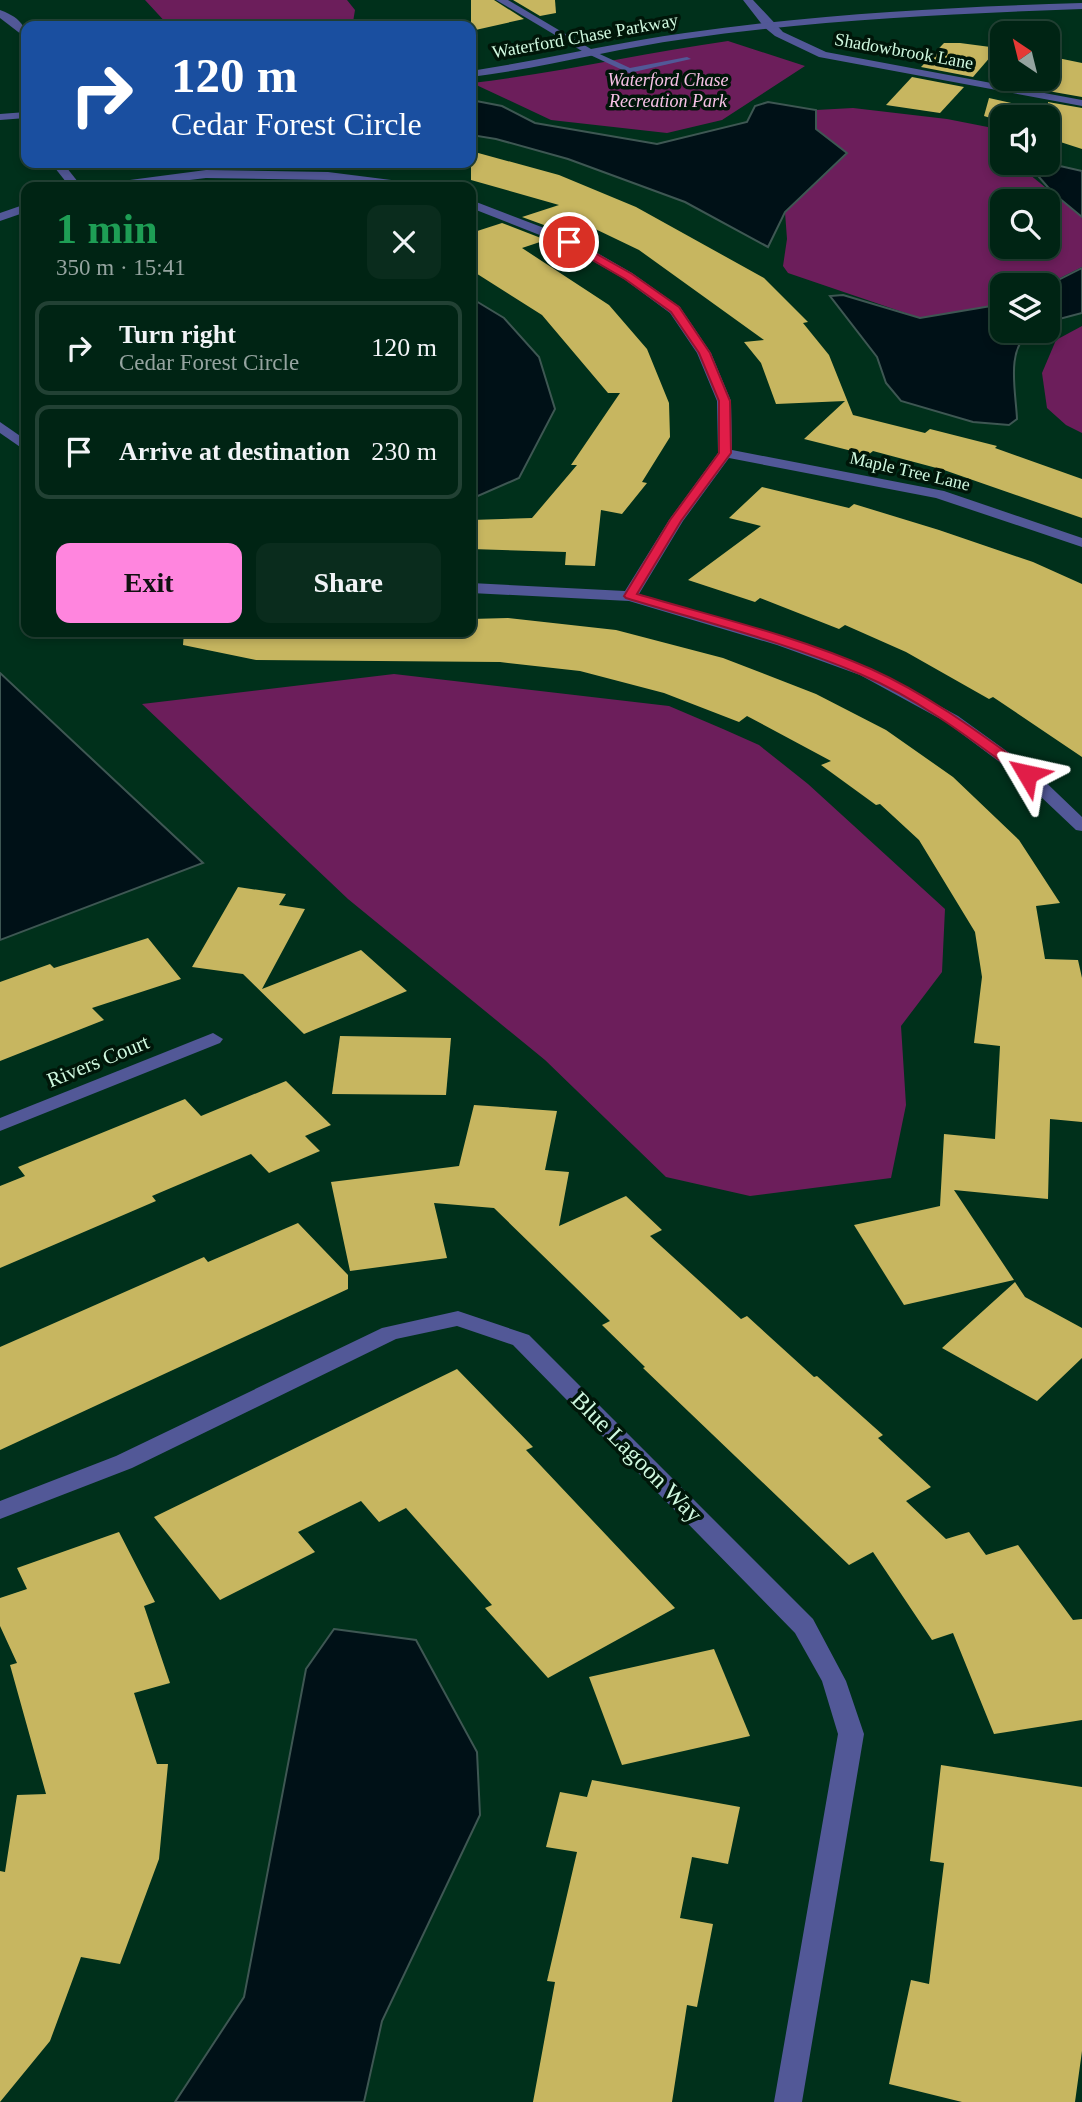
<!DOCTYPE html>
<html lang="en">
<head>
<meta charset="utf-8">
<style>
  :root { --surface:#002414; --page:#0a2c1d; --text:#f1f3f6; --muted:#95a4a0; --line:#224134; --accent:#ff85de }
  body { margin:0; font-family:Georgia,serif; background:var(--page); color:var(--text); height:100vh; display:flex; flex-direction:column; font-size:26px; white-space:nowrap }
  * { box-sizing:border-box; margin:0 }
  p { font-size:23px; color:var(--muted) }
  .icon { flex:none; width:38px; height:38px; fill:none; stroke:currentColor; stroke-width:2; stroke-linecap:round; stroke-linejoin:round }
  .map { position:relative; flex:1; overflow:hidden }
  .details { position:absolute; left:21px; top:182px; width:455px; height:455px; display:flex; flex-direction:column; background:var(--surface); border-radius:14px; box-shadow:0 4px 10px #0003,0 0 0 2px var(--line) }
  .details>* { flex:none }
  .guide { position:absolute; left:21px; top:21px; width:455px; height:147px; border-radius:14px; box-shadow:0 4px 10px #0003,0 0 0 2px var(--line); background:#1a4fa0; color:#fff; overflow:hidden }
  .needle { width:46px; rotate:325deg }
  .controls { position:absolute; left:990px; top:21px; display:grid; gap:14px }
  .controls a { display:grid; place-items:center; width:70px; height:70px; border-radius:14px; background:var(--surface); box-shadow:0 4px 10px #0003,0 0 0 2px var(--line); font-size:35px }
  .pin { position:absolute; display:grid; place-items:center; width:60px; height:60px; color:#fff; margin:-30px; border:4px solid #fff; border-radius:50%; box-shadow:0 2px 7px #0007 }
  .me { position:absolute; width:77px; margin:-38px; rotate:306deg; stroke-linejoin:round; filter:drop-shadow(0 0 5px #0008) }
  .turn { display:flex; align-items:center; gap:24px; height:147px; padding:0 35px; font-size:32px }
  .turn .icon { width:91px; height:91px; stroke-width:2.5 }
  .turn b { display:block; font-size:49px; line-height:60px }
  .round { display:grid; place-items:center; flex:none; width:74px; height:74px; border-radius:14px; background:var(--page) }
  .headline { display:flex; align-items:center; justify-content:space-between; height:119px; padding:0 35px }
  h1 { font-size:42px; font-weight:700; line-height:52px; color:#1e9e55 }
  .action { display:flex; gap:14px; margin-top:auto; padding:14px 35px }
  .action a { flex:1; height:80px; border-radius:14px; background:var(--accent); color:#111; font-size:28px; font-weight:700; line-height:80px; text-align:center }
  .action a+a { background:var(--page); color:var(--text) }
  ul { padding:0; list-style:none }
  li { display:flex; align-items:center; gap:21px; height:94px; margin:0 14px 10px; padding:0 21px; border:4px solid var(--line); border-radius:14px }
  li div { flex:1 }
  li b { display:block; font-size:26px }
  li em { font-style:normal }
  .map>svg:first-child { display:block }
  .green { fill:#6c1e5b; fill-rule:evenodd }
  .water { fill:#001117; stroke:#3e5753; stroke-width:2 }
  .building { fill:#c7b660 }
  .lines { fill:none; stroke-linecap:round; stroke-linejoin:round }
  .service { fill:#525897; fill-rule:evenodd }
  .minor { fill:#525897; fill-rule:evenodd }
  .tertiary { fill:#525897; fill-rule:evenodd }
  .route { fill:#e11d48; stroke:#92132f; stroke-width:2 }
  .labels { text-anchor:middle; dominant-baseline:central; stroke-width:7; stroke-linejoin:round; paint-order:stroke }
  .far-street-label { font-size:18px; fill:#d0f9e0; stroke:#001609 }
  .far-park-label { font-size:18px; font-style:italic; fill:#f7c1e6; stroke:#001609 }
  .street-label { font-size:21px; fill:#d0f9e0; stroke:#001609 }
  .near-street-label { font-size:24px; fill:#d0f9e0; stroke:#001609 }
</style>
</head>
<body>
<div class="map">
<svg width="1082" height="2102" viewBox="0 0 1082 2102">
  <rect width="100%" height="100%" fill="#00301b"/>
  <g class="green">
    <polygon points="145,0 347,0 355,10 353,22 362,26 169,26"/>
    <path d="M728,41L805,66L722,120L667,133L551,120L472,83C558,73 642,53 728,41Z"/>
    <path d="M853,108L947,119L1003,130V163H1044L1024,170L1082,217V267L1046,285H1003V304L920,318L788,273L783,266L787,239L785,212L847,154L816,129V110ZM1003,201H1048V247H1003Z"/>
    <polygon points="1082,326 1082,433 1066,425 1047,408 1042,373 1056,340"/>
    <polygon points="394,674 669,706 723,729 759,745 808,784 945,909 942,972 901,1026 906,1105 891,1178 750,1196 666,1177 545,1060 348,899 142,704"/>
  </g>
  <g class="water">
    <polygon points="471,100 502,106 535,123 657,144 747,122 755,106 768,102 816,110 816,129 847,153 785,212 768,247 685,202 568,159 496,139 471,135"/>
    <polygon points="1060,166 1082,171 1082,217 1053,193 1039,177 1043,168"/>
    <polygon points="1082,268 1082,313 1048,322 1048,285"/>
    <path d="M843,295L920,318L1003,304V331H1031C1005,348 1016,392 1017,419L1009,425L973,422L901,401L886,383L877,357L830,296Z"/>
    <polygon points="471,298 504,318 539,357 555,409 519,478 471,499"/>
    <polygon points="0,673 203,863 0,940"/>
    <polygon points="334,1629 416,1640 477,1752 480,1815 382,2021 364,2102 175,2102 244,1997 306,1669"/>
  </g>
  <g class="building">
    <polygon points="471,0 494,0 524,19 471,31"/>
    <polygon points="513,0 555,0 556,13 540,16"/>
    <polygon points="944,43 960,43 998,48 973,77 921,67"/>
    <polygon points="1048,56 1082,63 1082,97 1048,91"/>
    <polygon points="912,77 964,87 940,113 886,105"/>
    <polygon points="989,98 1048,111 1048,102 1082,108 1082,149 1048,138 1048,117 1003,117 1003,122 984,116"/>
    <polygon points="471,151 559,175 636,207 764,278 808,322 803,323 829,355 853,415 925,433 930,429 997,446 995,448 1082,479 1082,518 944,470 873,451 868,455 804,439 845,401 776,404 761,363 744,342 764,340 639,250 589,226 566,233 522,217 559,205 471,180"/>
    <polygon points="502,223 546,240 522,248 609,305 647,349 669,403 670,437 642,482 647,483 622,514 601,510 595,566 565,565 566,552 471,549 471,520 532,518 577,465 571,465 620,393 608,393 542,315 471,270 471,233"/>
    <polygon points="762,487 849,508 854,504 939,530 1033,562 1082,584 1082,757 993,697 989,699 906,652 845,625 839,629 760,598 755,602 688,580 761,526 729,518"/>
    <polygon points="508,618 616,630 723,658 816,694 886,730 953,777 1019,840 1060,903 1036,906 1045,959 1078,960 1082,978 1082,1122 1050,1119 1048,1199 954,1190 1014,1280 904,1305 854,1225 940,1206 944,1134 995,1139 1000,1046 974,1043 982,977 975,932 919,840 880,804 876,805 821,765 831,761 747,716 739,722 664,693 580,671 500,662 256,660 183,645 184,632 471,632 471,619"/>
    <polygon points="238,887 286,894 279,905 305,909 262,989 361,950 407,991 304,1034 243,974 192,967"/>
    <polygon points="148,938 181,979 92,1008 104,1020 0,1061 0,982 50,964 54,968"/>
    <polygon points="340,1036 451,1038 446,1095 332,1094"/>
    <polygon points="286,1081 331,1125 305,1136 320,1151 269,1173 251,1154 152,1196 156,1201 0,1268 0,1186 25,1176 18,1167 185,1099 201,1116"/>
    <polygon points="474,1105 557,1111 545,1170 569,1172 559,1226 626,1196 662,1230 650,1236 741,1319 747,1316 814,1377 817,1376 883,1435 878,1438 931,1487 906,1501 946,1539 969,1532 986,1555 1018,1545 1073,1620 1082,1619 1082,1720 994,1734 953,1633 932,1640 873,1552 849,1565 643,1368 645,1367 602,1325 610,1321 494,1208 434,1203 447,1258 350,1271 331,1182 459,1166"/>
    <polygon points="298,1223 348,1275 348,1289 0,1450 0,1347 204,1257 208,1262"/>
    <polygon points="1015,1282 1025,1297 1082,1328 1082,1358 1037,1401 942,1348"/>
    <polygon points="457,1369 533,1447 526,1450 675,1608 548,1678 485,1608 492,1605 406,1508 379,1522 361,1501 298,1532 315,1552 220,1600 154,1517"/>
    <polygon points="119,1532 155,1602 144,1606 170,1683 134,1693 157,1764 168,1764 159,1859 120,1964 81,1957 50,2041 0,2102 0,1871 5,1872 17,1795 46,1794 10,1665 17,1663 0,1626 0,1598 27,1589 17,1568"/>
    <polygon points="714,1649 750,1736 622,1765 589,1677"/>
    <polygon points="941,1765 1082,1787 1082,2051 1075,2102 962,2102 889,2084 911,1980 929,1984 944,1863 930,1861"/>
    <polygon points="592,1780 740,1807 728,1864 692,1857 680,1918 713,1924 697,2007 687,2005 672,2102 533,2102 555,1982 547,1981 577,1852 546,1847 560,1792 587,1797"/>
  </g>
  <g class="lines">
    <polygon class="service" points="591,50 630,68 687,57 691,59 629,73 588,54 587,52"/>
    <g class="minor">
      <polygon points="496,0 508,0 596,52 587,54"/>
      <polygon points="743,0 753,0 783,32 826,52 1082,100 1082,106 819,57 775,36 764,27"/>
      <path d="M0,10C14,15 26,23 26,38L0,18Z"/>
      <polygon points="51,163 63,163 82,187 70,187"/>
      <polygon points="206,170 328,172 415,183 421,187 389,187 328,180 206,178 132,187 101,187 107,183"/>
      <polygon points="471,200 573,239 632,273 680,307 711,353 731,401 732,450 944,491 1082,538 1082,547 936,498 729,458 683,521 639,594 789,639 872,669 958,716 1033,770 1082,817 1082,831 1076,830 1021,778 946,722 860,675 777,645 629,601 471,593 471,583 625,591 669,520 718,453 717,401 697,353 670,313 624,279 565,245 471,208"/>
      <polygon points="26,204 26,212 0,221 0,213"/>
      <polygon points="0,422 26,440 26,451 0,433"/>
      <polygon points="213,1033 223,1039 220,1043 0,1131 0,1118"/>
      <polygon points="458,1311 529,1335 813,1619 846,1681 864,1734 802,2102 774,2102 838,1734 822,1681 795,1633 513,1345 457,1326 396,1339 132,1468 0,1519 0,1501 116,1456 382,1328"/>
    </g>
    <g class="tertiary">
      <path d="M1082,3V9C949,14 817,20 685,39C613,49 543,68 471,77V71C543,60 613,43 685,33C817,14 949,7 1082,3Z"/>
      <polygon points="26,112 26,118 0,120 0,114"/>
    </g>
  </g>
  <path class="route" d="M565,240H572L632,274L679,307L710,353L730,401L731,453L681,521L637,594C715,617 797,636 871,669C929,695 981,734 1032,771V777H1022C971,739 919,699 860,674C785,642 704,622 626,598L624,596L670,520L719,453V401L699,353L671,312L625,279L565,244Z"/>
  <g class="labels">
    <g class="far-street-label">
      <text transform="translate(585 36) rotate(-10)">Waterford Chase Parkway</text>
      <text transform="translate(904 51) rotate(10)">Shadowbrook Lane</text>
      <text transform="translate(910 471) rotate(13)">Maple Tree Lane</text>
    </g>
    <g class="far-park-label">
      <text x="668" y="80">Waterford Chase<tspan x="668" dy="21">Recreation Park</tspan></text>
    </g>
    <g class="street-label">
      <text transform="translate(98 1061) rotate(-22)">Rivers Court</text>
    </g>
    <g class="near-street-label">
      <text transform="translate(637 1457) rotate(45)">Blue Lagoon Way</text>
    </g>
  </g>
</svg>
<div class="controls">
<a><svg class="needle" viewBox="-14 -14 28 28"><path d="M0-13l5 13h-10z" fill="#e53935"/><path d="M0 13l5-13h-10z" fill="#95a4a0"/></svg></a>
<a><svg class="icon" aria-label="sound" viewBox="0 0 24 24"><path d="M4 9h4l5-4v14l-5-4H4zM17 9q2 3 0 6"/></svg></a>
<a><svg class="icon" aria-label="search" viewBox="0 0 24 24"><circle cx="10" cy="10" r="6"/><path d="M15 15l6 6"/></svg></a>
<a><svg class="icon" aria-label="layers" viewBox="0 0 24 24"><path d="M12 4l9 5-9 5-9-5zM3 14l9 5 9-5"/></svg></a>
</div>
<div class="pin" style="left:569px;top:242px;background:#d93025"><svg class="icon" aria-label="arrive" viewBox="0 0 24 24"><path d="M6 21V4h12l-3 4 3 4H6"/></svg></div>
<svg class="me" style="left:1027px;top:774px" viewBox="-20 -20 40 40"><path d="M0-17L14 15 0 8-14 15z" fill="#e11d48" stroke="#fff" stroke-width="4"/></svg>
<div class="guide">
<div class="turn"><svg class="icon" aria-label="right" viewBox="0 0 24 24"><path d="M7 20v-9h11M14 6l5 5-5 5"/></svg><div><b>120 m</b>Cedar Forest Circle</div></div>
</div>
<section class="details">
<div class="headline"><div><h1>1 min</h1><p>350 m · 15:41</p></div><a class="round"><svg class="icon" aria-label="close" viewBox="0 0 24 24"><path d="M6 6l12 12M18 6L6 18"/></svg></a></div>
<ul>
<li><svg class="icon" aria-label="right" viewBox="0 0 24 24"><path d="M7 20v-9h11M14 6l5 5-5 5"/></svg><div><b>Turn right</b><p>Cedar Forest Circle</p></div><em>120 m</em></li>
<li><svg class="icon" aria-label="arrive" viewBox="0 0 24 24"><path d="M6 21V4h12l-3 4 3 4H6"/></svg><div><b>Arrive at destination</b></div><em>230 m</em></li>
</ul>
<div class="action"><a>Exit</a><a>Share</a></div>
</section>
</div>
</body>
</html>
